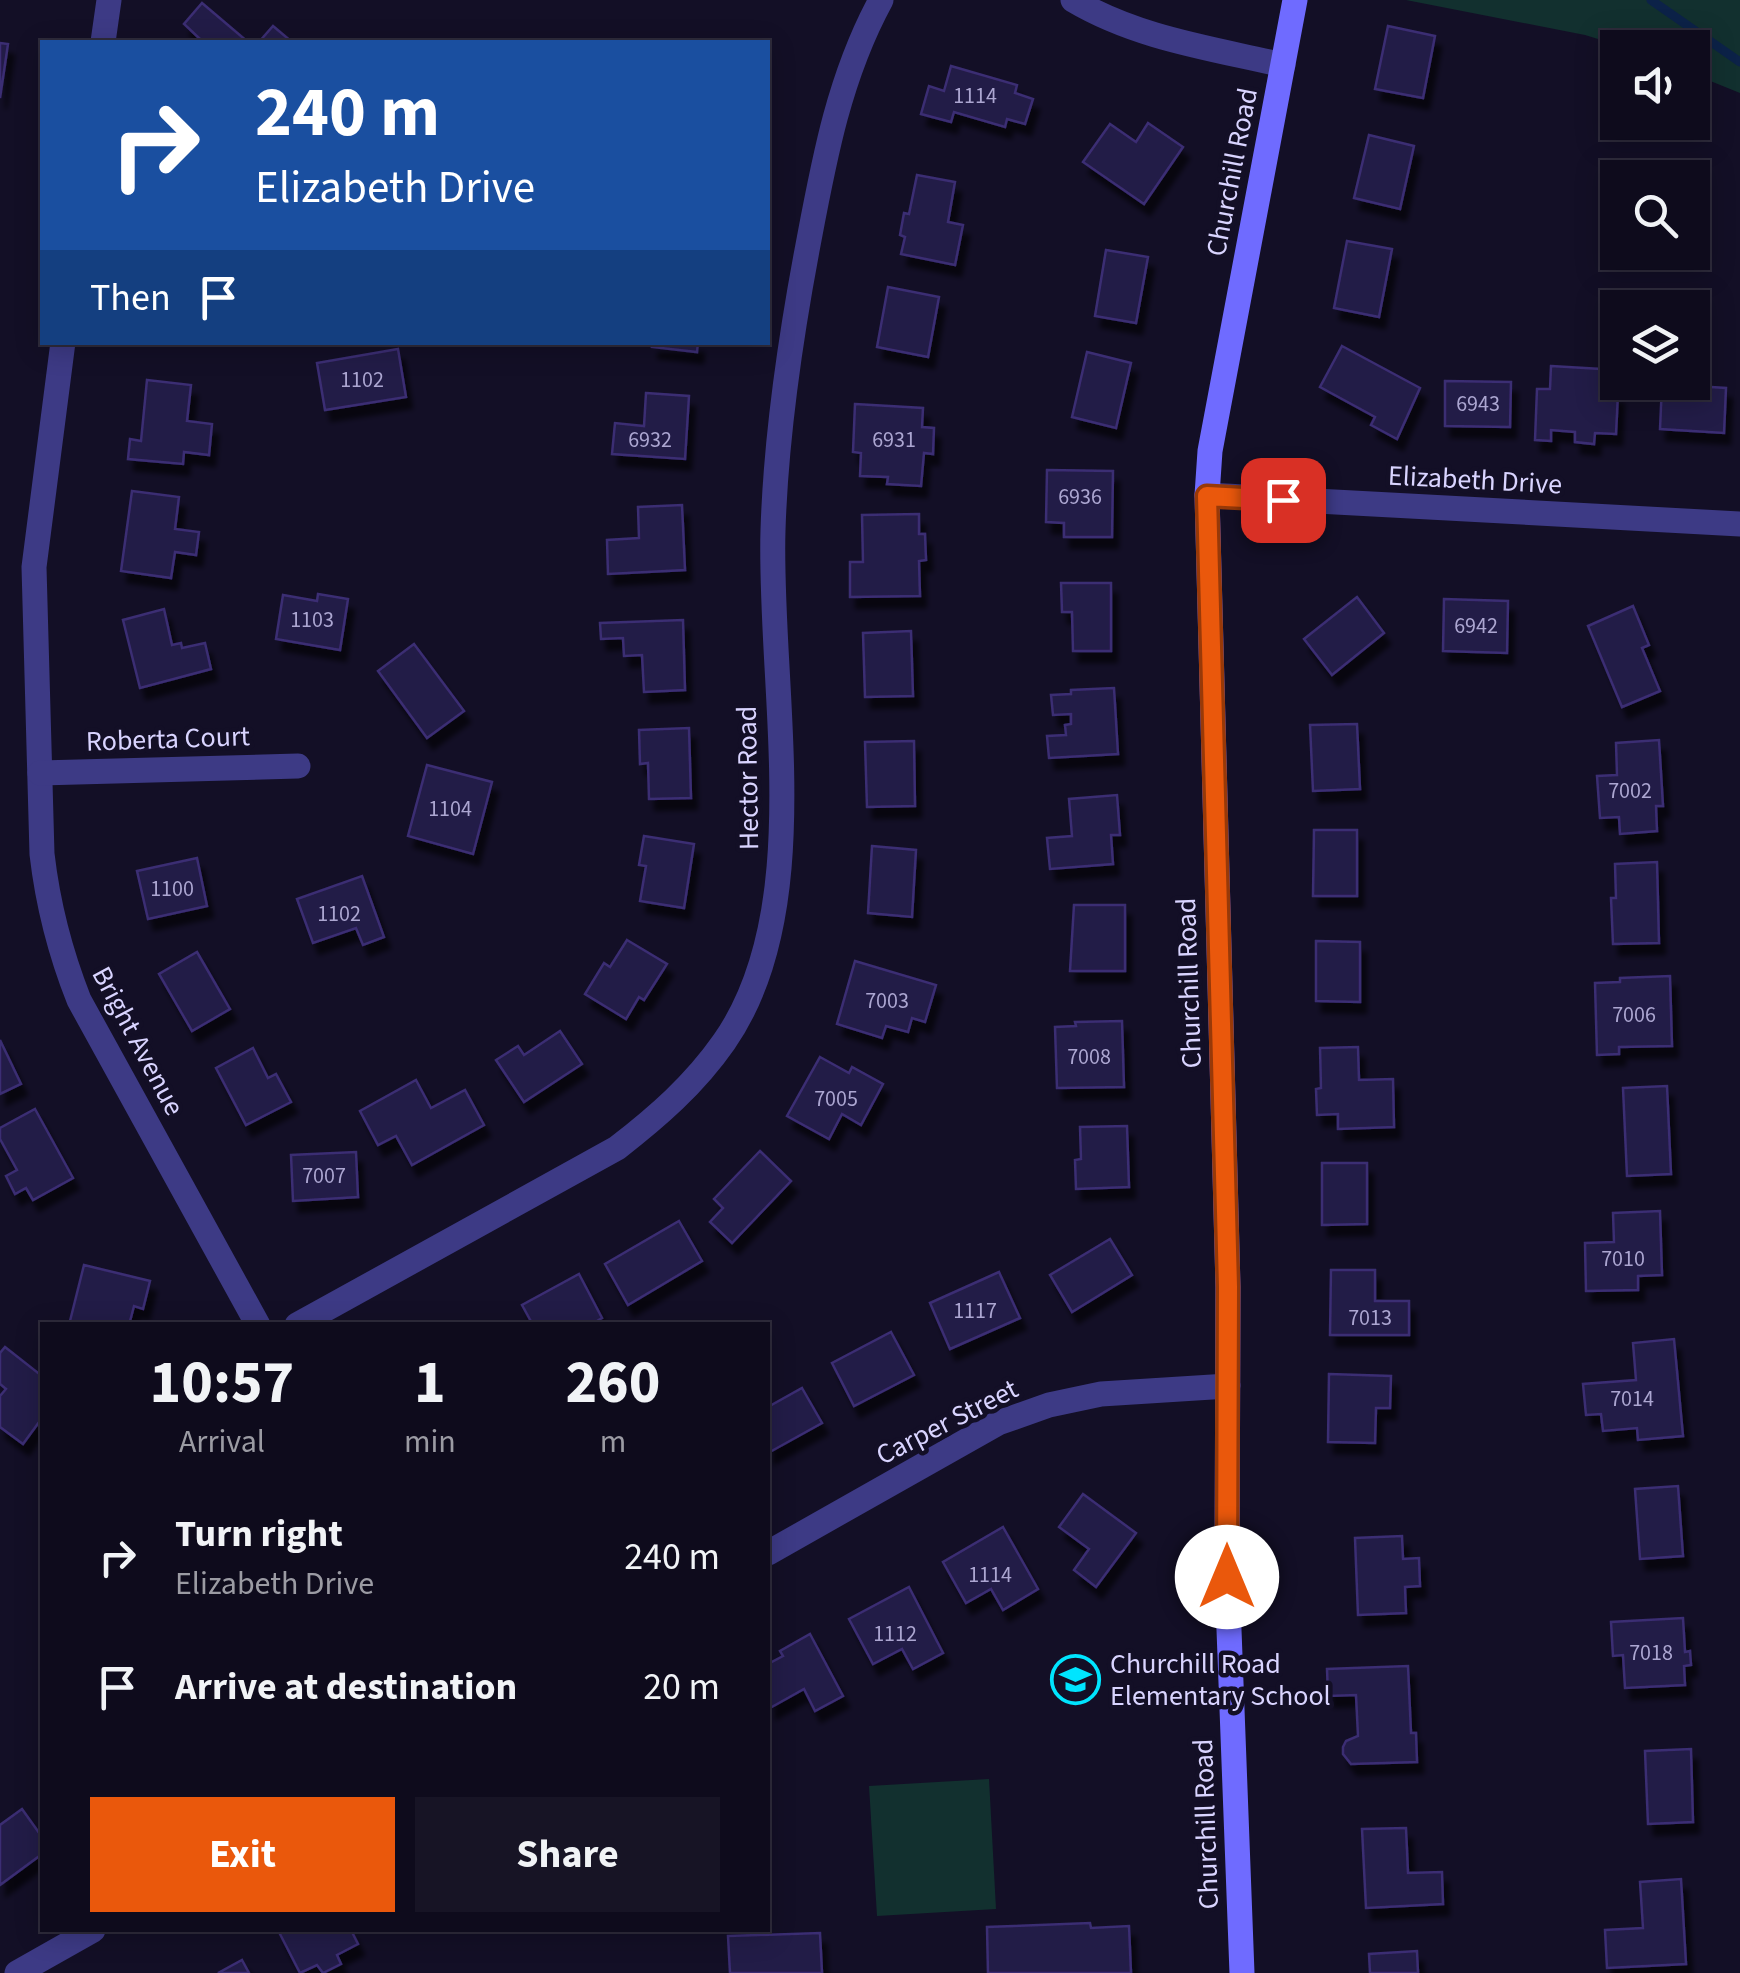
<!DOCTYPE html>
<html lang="en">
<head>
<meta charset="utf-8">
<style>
  :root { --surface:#0e0b1c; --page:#171425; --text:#f1f3f6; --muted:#9b9ba3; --line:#2e2b3b; --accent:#ea580c }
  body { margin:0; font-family:"Source Sans 3",sans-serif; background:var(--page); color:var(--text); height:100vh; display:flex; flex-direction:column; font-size:38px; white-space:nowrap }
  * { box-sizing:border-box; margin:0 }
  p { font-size:32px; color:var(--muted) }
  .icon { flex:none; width:55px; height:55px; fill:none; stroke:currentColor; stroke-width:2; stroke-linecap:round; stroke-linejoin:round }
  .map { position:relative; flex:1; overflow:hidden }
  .details { position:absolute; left:40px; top:1322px; width:730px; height:610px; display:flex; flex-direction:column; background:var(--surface); border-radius:0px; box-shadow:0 5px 25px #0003,0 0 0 2px var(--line) }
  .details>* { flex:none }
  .hud { position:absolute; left:40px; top:40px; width:730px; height:305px; border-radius:0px; box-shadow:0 5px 25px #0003,0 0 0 2px var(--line); background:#1a4fa0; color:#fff; overflow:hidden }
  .buttons { position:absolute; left:1600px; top:30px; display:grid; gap:20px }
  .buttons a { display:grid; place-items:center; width:110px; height:110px; border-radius:0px; background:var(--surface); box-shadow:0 5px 25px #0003,0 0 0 2px var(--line); font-size:50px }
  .pin { position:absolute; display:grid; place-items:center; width:85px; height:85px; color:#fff; margin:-42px; border-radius:20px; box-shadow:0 5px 15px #0006 }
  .me { position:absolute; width:110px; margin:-55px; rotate:0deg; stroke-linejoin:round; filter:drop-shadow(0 0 8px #0008) }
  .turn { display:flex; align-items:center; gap:35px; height:210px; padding:0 50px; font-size:45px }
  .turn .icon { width:130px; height:130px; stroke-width:2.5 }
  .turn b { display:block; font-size:70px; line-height:85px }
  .then { display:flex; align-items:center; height:95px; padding:0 50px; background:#0003; gap:20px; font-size:38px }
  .eta { display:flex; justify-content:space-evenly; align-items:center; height:170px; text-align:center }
  .eta b { font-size:60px; font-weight:700; line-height:70px }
  .button { display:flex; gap:20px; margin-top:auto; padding:20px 50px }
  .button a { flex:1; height:115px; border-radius:0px; background:var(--accent); color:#fff; font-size:40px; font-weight:700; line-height:115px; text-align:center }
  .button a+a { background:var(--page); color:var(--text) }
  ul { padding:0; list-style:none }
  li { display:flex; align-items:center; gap:30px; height:130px; padding:0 50px }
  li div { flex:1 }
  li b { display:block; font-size:38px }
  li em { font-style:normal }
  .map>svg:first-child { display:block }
  .green { fill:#12302f }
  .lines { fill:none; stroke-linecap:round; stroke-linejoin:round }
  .stream { stroke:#0c2248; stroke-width:9 }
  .building { fill:#241b47; stroke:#3b2d73; stroke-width:2.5; filter:url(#shadow) }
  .street { stroke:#3d3a85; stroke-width:25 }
  .secondary { stroke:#6f6bff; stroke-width:25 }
  .route-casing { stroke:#983908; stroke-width:25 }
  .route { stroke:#ea580c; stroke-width:18 }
  .labels { text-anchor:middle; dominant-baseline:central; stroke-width:9; stroke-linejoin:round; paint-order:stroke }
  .number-label { font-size:22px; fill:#aca6d1 }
  .street-label { font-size:28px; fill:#d9d4ff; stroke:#130f26 }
  .poi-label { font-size:28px; fill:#d9d4ff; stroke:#130f26; text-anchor:start }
</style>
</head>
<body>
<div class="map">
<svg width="1740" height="1973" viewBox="0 0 1740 1973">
  <defs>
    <filter id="shadow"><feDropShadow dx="6" dy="11" stdDeviation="2.5" flood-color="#0009"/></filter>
  </defs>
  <rect width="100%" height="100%" fill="#130f26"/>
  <g class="green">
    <polygon points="1406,0 1740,0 1740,93 1693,74 1692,48 1624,47 1585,35"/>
    <polygon points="989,1779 996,1909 877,1916 869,1786"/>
  </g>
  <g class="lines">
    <polyline class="stream" points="1651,0 1740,62"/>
  </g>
  <g class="building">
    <polygon points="202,3 248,42 196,42 200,39 184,24"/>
    <polygon points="273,26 292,42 259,42"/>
    <polygon points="1388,26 1435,36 1423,98 1375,89"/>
    <polygon points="0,43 8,44 0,98"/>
    <polygon points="951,66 1017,85 1015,93 1033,99 1025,124 1007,119 1005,127 954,112 951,122 921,114 929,86 944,91"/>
    <polygon points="1148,123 1183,147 1144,204 1083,162 1110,124 1136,142"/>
    <polygon points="1369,135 1414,146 1400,209 1354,198"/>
    <polygon points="917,175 955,182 948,222 963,225 955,265 901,254 905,237 900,235 904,213 909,214"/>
    <polygon points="1347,241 1392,249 1379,317 1334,308"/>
    <polygon points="1106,250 1148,257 1136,323 1095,316"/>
    <polygon points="888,287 939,297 928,357 877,347"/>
    <polygon points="653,342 698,342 697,352 652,347"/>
    <polygon points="1342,346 1420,388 1397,439 1371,425 1375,417 1320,387"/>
    <polygon points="398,349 406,397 325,410 317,363"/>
    <polygon points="1087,352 1131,363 1116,428 1072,417"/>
    <polygon points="1551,366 1601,369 1600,392 1618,393 1616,434 1595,433 1594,444 1575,442 1575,432 1551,430 1551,441 1535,440 1537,389 1550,389"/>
    <polygon points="147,380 191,385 187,421 212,424 209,455 184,452 183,464 128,459 130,439 141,441"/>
    <polygon points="1445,381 1511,382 1510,427 1445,426"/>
    <polygon points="1662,384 1726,388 1724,433 1660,429"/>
    <polygon points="646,393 689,396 685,459 612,454 615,423 644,426"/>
    <polygon points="855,404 923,408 922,427 934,428 933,454 924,453 921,486 887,484 888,477 860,476 861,453 853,452"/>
    <polygon points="1047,470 1113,471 1112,537 1064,537 1064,523 1046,522"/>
    <polygon points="132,491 179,497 175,529 199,532 196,555 175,552 171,578 121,571"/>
    <polygon points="682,505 685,570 608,574 607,540 639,538 638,507"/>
    <polygon points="919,514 919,534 925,534 926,560 919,561 920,596 850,597 850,562 863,562 862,515"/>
    <polygon points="1061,583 1111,583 1111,651 1073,651 1072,612 1062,612"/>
    <polygon points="318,594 348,599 340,650 276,639 283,595 317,601"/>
    <polygon points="1357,597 1384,633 1332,675 1304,639"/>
    <polygon points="1444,599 1508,601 1507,653 1443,651"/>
    <polygon points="1633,606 1649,645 1642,648 1660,691 1622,707 1588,626"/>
    <polygon points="164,609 172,645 181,643 182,648 205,643 211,669 140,688 123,620"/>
    <polygon points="683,620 685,690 644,692 642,655 624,656 623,638 601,639 600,623"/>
    <polygon points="911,631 913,696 865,697 863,633"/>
    <polygon points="414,644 464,711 427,738 378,671"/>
    <polygon points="1114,688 1118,754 1049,758 1047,736 1066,735 1065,725 1071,724 1071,714 1053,715 1051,695 1071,694 1071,690"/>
    <polygon points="1357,724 1360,789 1313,791 1310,725"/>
    <polygon points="689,728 691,798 649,799 648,763 640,764 639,730"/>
    <polygon points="1659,740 1663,806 1656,806 1657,831 1620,834 1619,817 1600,818 1597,776 1617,775 1616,743"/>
    <polygon points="914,741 915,806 867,807 865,742"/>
    <polygon points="427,765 492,782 473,854 408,836"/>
    <polygon points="1117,795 1120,835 1111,835 1113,864 1050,869 1047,838 1072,836 1069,799"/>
    <polygon points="1314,830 1357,830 1357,896 1313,896"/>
    <polygon points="644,836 694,844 684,908 640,901 646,866 639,865"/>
    <polygon points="872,846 916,850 912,917 868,913"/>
    <polygon points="197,858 207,906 148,919 137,871"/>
    <polygon points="1657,862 1659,943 1613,944 1611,898 1616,898 1615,864"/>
    <polygon points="362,876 384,937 363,945 356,928 313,943 297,899"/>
    <polygon points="1074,905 1125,905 1125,971 1070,971"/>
    <polygon points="627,940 667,964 644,1000 639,997 626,1019 585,994 604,963 610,967"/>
    <polygon points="1316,941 1360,942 1360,1002 1316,1001"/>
    <polygon points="197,952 230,1009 192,1031 159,974"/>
    <polygon points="855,961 936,985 925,1022 912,1018 908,1032 886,1026 882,1038 837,1024"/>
    <polygon points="1670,976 1672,1046 1619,1047 1619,1054 1597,1055 1595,983 1620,982 1620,978"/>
    <polygon points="1122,1021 1124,1087 1057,1088 1055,1027 1076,1026 1075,1022"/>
    <polygon points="560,1031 582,1064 524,1102 496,1060 518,1046 524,1055"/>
    <polygon points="0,1040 21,1084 0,1094"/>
    <polygon points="1358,1047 1359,1080 1393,1079 1394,1127 1338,1129 1338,1114 1317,1115 1316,1089 1321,1088 1320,1048"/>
    <polygon points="253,1048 268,1078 276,1074 291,1102 246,1125 216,1068"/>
    <polygon points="820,1057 849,1073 852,1067 883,1084 861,1125 842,1114 829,1139 787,1116"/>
    <polygon points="416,1080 431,1108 465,1090 484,1125 412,1165 396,1136 378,1145 360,1111"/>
    <polygon points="1667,1086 1671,1174 1627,1176 1623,1088"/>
    <polygon points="35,1109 73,1178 33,1200 26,1188 15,1194 6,1176 17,1170 0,1139 0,1128"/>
    <polygon points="1127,1126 1129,1187 1076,1189 1075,1160 1081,1159 1080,1127"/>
    <polygon points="760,1151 791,1181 732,1243 710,1222 723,1208 714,1199"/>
    <polygon points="356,1152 358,1197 293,1201 291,1155"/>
    <polygon points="1322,1163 1367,1163 1367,1224 1322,1225"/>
    <polygon points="1660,1211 1662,1275 1638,1276 1638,1290 1586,1291 1585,1243 1614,1242 1613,1213"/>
    <polygon points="679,1221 702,1261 628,1305 605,1264"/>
    <polygon points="1110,1239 1132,1275 1072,1312 1050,1275"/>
    <polygon points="84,1265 150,1281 143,1309 134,1306 129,1325 87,1325 70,1321"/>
    <polygon points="1331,1270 1375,1270 1375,1301 1409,1301 1409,1335 1330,1335"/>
    <polygon points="999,1272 1020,1318 950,1349 930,1303"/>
    <polygon points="579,1274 602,1318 590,1325 533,1325 522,1305"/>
    <polygon points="891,1332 914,1375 854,1406 832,1363"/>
    <polygon points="1674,1339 1683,1436 1638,1440 1637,1428 1603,1431 1601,1414 1586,1415 1583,1384 1636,1380 1633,1343"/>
    <polygon points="5,1347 42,1376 42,1418 23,1444 0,1427 0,1396 6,1389 0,1384 0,1353"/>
    <polygon points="1329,1374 1391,1376 1390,1408 1376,1408 1375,1443 1328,1442"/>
    <polygon points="802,1388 822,1423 768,1453 768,1407"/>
    <polygon points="1678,1486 1683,1556 1640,1559 1635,1489"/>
    <polygon points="1083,1494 1136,1533 1096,1587 1074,1570 1089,1549 1059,1527"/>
    <polygon points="1003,1527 1038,1589 1003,1610 991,1589 966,1603 943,1562"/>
    <polygon points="1402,1536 1403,1559 1419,1558 1420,1586 1405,1587 1406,1613 1358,1615 1355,1538"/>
    <polygon points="909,1587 943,1653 913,1669 902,1649 873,1664 849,1619"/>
    <polygon points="1683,1618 1685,1652 1690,1651 1691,1665 1684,1666 1685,1685 1625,1688 1623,1655 1613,1656 1611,1622"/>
    <polygon points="810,1634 843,1696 815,1711 804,1689 770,1708 768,1664 783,1656 780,1651"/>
    <polygon points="1408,1666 1411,1733 1416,1733 1417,1762 1351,1764 1343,1754 1343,1747 1346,1741 1358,1736 1356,1695 1328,1696 1327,1669"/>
    <polygon points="1691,1749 1693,1822 1648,1824 1645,1751"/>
    <polygon points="22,1809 42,1837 42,1854 0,1885 0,1825"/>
    <polygon points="1406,1828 1408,1873 1442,1872 1443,1904 1366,1908 1362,1829"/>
    <polygon points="1681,1879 1686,1964 1607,1968 1605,1930 1643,1928 1640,1882"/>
    <polygon points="1090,1923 1091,1928 1129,1926 1131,1973 988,1973 987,1927"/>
    <polygon points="283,1930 351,1930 358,1944 337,1955 341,1964 323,1973 317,1965 300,1973 279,1932"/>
    <polygon points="820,1933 822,1973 730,1973 728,1936"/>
    <polygon points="1417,1951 1418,1973 1370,1973 1369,1954"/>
    <polygon points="242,1960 249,1973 218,1973"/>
  </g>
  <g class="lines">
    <g class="street">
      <path d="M1073,0C1137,38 1210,48 1283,65"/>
      <polyline points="103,42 109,0"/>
      <path d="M63,342L34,567L42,854C48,906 60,952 79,1000L258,1325"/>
      <polyline points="1207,495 1740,524"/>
      <polyline points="40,773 298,766"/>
      <path d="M297,1325L617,1148C657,1117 694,1085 724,1042C818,908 768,686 773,530C776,434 790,340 808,245C824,160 839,77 881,0"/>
      <polyline points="768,1553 998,1423 1049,1405 1101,1394 1228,1386"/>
      <polyline points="17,1973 93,1930"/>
    </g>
    <polyline class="secondary" points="1242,1973 1227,1577 1228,1287 1207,495 1210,451 1295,0"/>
  </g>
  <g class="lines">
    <defs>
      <polyline id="route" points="1227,1577 1228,1287 1207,496 1283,500"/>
    </defs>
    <use href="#route" class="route-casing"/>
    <use href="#route" class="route"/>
  </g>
  <defs>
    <symbol id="school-ring" viewBox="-11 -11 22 22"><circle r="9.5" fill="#130f26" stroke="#00e5ff" stroke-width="1.5"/><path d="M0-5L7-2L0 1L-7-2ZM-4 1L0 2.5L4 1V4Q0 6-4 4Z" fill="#00e5ff"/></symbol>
  </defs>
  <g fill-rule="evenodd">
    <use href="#school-ring" x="1048" y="1652" width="55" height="55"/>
  </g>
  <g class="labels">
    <g class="number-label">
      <text x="975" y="96">1114</text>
      <text x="362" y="380">1102</text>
      <text x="1478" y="404">6943</text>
      <text x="650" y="440">6932</text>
      <text x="894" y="440">6931</text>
      <text x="1080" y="497">6936</text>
      <text x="312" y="620">1103</text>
      <text x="1476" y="626">6942</text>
      <text x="1630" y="791">7002</text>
      <text x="450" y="809">1104</text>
      <text x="172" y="889">1100</text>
      <text x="339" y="914">1102</text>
      <text x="887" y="1001">7003</text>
      <text x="1634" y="1015">7006</text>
      <text x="1089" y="1057">7008</text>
      <text x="836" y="1099">7005</text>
      <text x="324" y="1176">7007</text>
      <text x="1623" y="1259">7010</text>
      <text x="975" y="1311">1117</text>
      <text x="1370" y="1318">7013</text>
      <text x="1632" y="1399">7014</text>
      <text x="990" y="1575">1114</text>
      <text x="895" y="1634">1112</text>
      <text x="1651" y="1653">7018</text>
    </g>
    <g class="street-label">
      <text transform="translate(1232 172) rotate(-79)">Churchill Road</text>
      <text transform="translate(1475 480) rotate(3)">Elizabeth Drive</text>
      <text transform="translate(168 739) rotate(-2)">Roberta Court</text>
      <text transform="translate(748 778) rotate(-91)">Hector Road</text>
      <text transform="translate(1189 983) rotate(-92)">Churchill Road</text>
      <text transform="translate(138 1041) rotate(62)">Bright Avenue</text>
      <text transform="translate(947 1422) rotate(-27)">Carper Street</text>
      <text transform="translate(1206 1824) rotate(-92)">Churchill Road</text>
    </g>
    <g class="poi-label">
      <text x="1110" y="1664">Churchill Road<tspan x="1110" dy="32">Elementary School</tspan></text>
    </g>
  </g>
</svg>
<div class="buttons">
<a><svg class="icon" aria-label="sound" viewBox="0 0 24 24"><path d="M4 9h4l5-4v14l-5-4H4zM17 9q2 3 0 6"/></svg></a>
<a><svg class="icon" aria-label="search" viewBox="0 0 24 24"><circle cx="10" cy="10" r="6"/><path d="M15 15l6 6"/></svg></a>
<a><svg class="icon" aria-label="layers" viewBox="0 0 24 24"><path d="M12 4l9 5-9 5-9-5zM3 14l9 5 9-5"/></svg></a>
</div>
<div class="pin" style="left:1283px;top:500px;background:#d93025"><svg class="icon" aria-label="arrive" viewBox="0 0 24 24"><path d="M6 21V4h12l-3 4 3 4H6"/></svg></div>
<svg class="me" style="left:1227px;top:1577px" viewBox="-20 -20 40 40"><circle r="19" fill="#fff"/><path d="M0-13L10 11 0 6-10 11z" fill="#ea580c"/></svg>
<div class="hud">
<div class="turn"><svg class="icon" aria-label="right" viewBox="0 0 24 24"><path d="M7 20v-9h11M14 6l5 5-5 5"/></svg><div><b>240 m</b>Elizabeth Drive</div></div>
<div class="then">Then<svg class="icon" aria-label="arrive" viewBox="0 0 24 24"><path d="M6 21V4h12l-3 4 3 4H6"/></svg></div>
</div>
<section class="details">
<div class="eta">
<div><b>10:57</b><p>Arrival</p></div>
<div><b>1</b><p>min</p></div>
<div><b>260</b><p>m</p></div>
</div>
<ul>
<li><svg class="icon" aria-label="right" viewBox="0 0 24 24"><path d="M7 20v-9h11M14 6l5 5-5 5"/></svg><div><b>Turn right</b><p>Elizabeth Drive</p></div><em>240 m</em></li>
<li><svg class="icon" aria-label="arrive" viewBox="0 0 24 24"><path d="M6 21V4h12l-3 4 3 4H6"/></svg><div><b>Arrive at destination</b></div><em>20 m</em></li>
</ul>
<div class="button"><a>Exit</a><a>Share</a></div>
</section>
</div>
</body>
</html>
